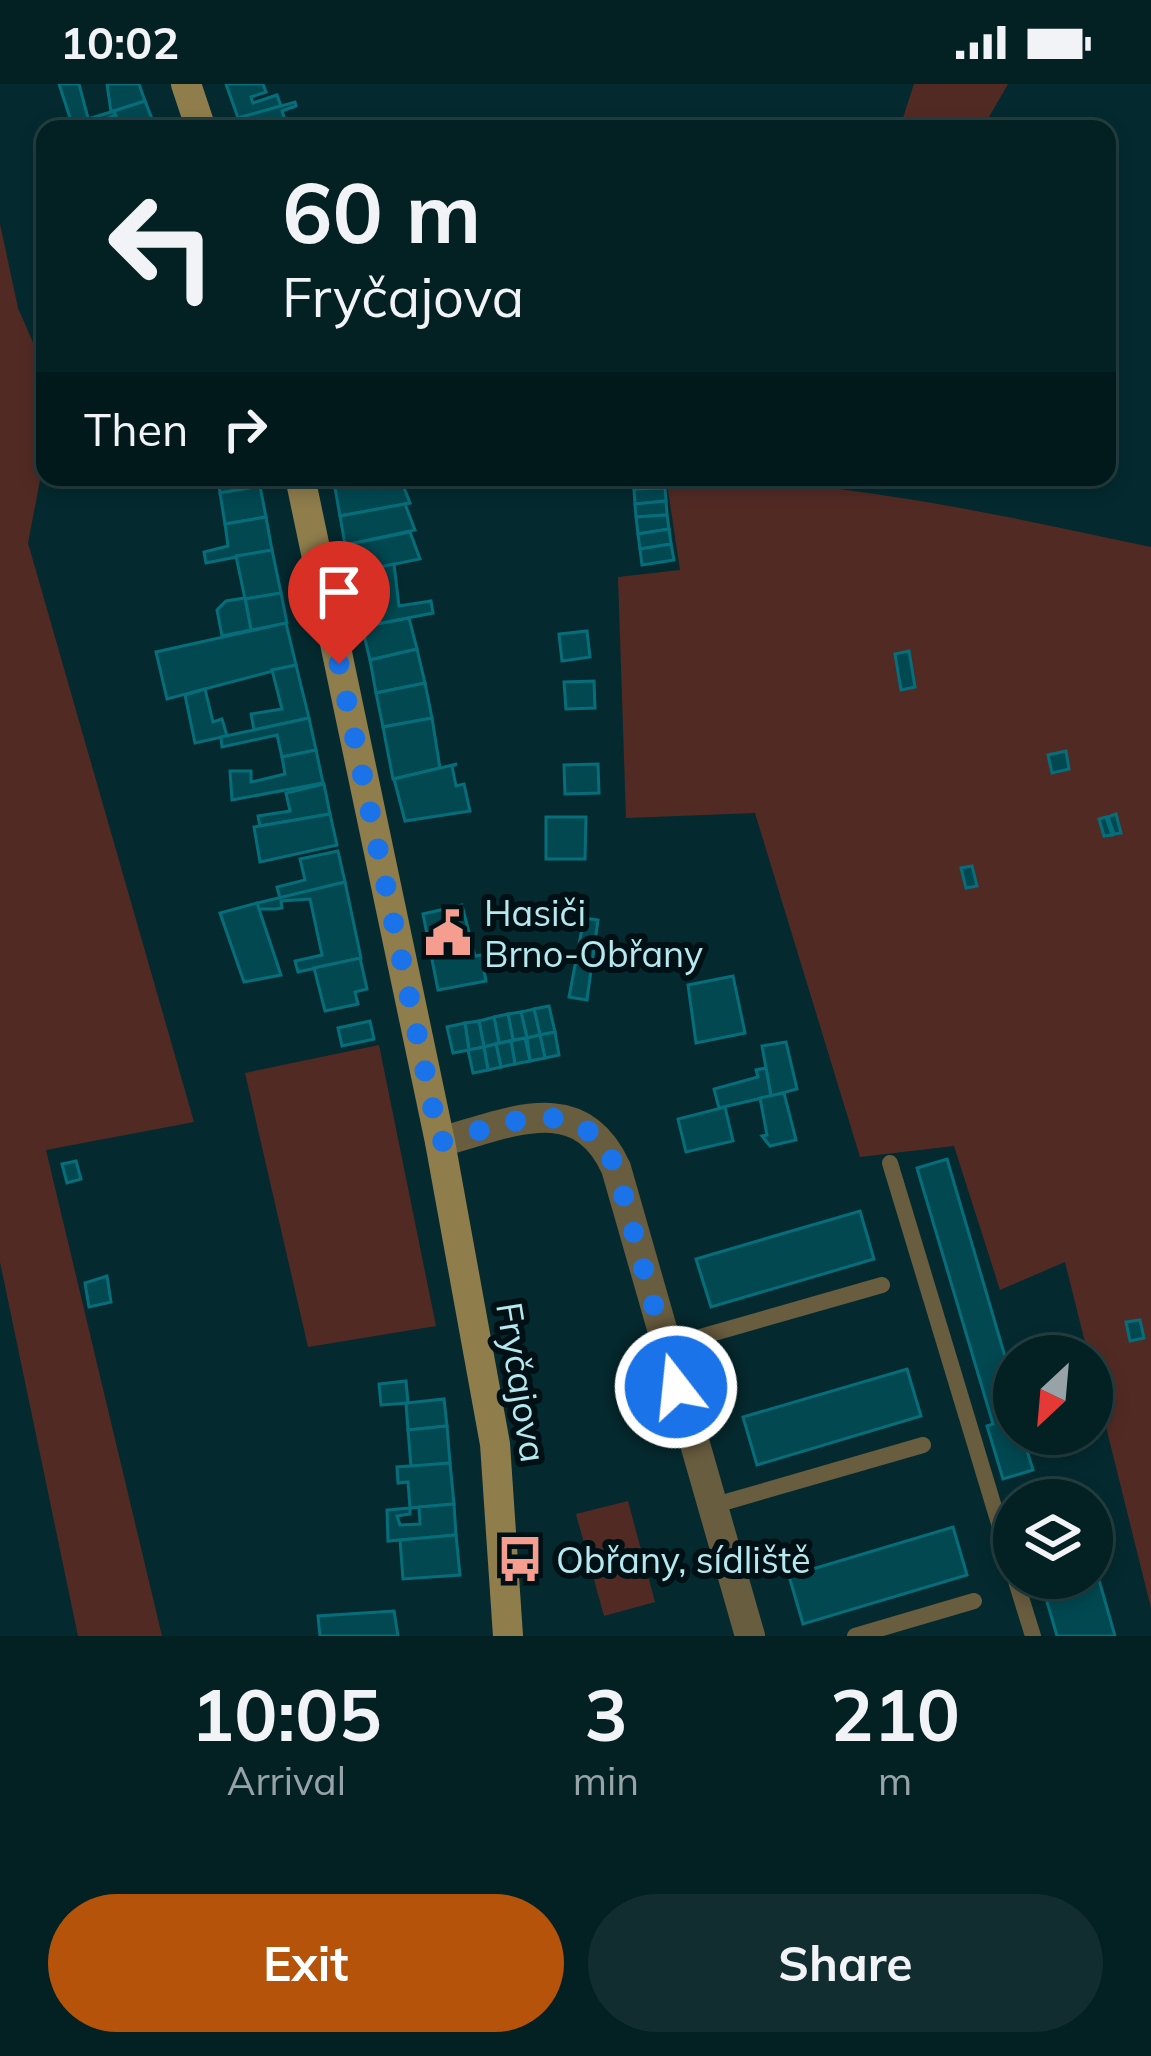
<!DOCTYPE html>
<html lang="en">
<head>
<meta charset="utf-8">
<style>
  :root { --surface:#032023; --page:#112d30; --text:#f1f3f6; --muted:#97a3a6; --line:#243e41; --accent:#b45309 }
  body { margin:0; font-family:Mulish,sans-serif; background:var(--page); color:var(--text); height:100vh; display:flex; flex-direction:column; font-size:45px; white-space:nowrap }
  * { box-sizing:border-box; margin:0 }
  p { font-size:39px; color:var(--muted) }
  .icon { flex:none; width:66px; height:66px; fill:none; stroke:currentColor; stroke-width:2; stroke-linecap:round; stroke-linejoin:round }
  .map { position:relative; height:1552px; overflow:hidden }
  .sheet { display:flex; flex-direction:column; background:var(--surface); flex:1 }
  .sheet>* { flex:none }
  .guide { position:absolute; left:36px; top:36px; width:1080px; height:366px; border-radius:24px; box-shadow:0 6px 18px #0003,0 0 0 3px var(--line); background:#032023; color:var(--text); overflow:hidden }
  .needle { width:78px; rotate:206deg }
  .buttons { position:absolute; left:993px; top:1251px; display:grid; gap:24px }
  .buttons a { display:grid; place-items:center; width:120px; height:120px; border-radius:50%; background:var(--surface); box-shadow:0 6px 18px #0003,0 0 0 3px var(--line); font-size:60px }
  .pin { position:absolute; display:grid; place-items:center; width:102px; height:102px; color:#fff; margin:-123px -51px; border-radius:50% 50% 50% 0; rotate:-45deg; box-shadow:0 0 12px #0007 }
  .pin .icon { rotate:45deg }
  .me { position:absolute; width:132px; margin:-66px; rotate:344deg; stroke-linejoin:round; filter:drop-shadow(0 0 9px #0008) }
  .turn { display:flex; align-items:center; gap:42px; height:252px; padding:0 48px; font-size:54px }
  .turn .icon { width:156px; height:156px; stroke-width:2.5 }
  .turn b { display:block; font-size:84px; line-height:102px }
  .then { display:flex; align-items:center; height:114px; padding:0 48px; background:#0003; gap:24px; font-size:45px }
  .eta { display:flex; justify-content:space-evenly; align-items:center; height:204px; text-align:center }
  .eta b { font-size:72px; font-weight:700; line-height:84px }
  .button { display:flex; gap:24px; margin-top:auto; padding:24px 48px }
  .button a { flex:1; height:138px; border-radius:72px; background:var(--accent); color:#fff; font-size:48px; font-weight:700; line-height:138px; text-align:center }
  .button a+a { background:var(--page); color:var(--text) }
  .status { display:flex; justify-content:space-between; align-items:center; height:84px; padding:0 60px; background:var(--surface); direction:ltr }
  .status svg { height:33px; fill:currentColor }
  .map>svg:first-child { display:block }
  .green { fill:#522a24 }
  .building { fill:#024851; stroke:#066e7b; stroke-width:3 }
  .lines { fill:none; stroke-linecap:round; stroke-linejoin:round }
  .lane { stroke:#695d3f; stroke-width:16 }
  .street { stroke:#695d3f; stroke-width:30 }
  .secondary { stroke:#8f7d4c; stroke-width:30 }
  .route { stroke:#1a73e8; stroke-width:21; stroke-dasharray:0 37.8 }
  .labels { text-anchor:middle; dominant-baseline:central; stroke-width:12; stroke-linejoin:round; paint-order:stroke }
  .poi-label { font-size:36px; fill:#b6e8f0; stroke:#001115; text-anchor:start }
  .street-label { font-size:36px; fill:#b6e8f0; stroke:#001115 }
</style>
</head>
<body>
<div class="status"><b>10:02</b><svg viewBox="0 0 49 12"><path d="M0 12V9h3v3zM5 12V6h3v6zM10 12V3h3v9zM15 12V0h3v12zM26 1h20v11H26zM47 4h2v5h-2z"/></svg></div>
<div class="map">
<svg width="1151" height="1552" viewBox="0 0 1151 1552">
  <rect width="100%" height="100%" fill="#042a2f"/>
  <g class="green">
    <polygon points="914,0 1008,0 982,45 913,45 903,34"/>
    <polygon points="0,140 18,224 45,286 45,370 28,459 194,1038 46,1066 162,1552 78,1552 0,1178"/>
    <path d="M666,393C829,393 992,429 1151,463V1524L1065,1178L1000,1206L954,1062L860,1073L755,729L626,734L618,493L680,486Z"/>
    <polygon points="379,961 436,1242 308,1263 245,989"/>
    <polygon points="628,1417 655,1518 604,1532 576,1430"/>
  </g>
  <g class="building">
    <polygon points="59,0 79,0 88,34 72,40"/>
    <polygon points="107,0 139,0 145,17 111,28"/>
    <polygon points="226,0 263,0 266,8 251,13 253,19 277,11 281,22 238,34"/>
    <polygon points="145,17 156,45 121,45 114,27"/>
    <polygon points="295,18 296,22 282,27 288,45 242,45 238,34"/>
    <polygon points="114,27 115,31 104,36 107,45 69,41"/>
    <polygon points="218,393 258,393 260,402 220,409"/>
    <polygon points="333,393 395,393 335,404"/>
    <polygon points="400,393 410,419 340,432 335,404"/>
    <polygon points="633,393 664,393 665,404 634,405"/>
    <polygon points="260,402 266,433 225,440 220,409"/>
    <polygon points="665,404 666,417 635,420 634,405"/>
    <polygon points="666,417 667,431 636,433 635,420"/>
    <polygon points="405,420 415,446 345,461 340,432"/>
    <polygon points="667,431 669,445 638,450 636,433"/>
    <polygon points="266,433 272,466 206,479 204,468 228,462 225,440"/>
    <polygon points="669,445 671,460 640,465 638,450"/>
    <polygon points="410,448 420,475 351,489 345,461"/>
    <polygon points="671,460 674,476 642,481 640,465"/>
    <polygon points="272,466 281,509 245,515 236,472"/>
    <polygon points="394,480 399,522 431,517 433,529 362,543 351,489"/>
    <polygon points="281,509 287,539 251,546 245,515"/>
    <polygon points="245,514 251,546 222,552 217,526 226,517"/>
    <polygon points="409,534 417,565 370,576 362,543"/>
    <polygon points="286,539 296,581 167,615 156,568"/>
    <polygon points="587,547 590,573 562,577 559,550"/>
    <polygon points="417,565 425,599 376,609 370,576"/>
    <polygon points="909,567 915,603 901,606 895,570"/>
    <polygon points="296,581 309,634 254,646 251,630 282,625 272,586"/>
    <polygon points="594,597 595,624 566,625 564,598"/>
    <polygon points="425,599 432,634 383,643 376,609"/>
    <polygon points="205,605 213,638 222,635 227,652 195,659 185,611"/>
    <polygon points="309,634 316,666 282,673 277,651 222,663 221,653"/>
    <polygon points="432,634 440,684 393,695 383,643"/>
    <polygon points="316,666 323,699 232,716 230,687 251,687 251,698 256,697 285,690 282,673"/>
    <polygon points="1066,667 1069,685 1052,689 1048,671"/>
    <polygon points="457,680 452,682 456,702 464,700 470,727 405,737 394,695"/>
    <polygon points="598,680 599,709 565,710 564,681"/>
    <polygon points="324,700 330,730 260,742 258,732 290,727 286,709"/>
    <polygon points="330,730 337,761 260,778 254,743"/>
    <polygon points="1116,730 1121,749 1114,750 1108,733"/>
    <polygon points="546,733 586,733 585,775 546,775"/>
    <polygon points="1106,733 1112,751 1104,752 1099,735"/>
    <polygon points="338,767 345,798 280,814 277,803 305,796 300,775"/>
    <polygon points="972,782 977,802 966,804 961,784"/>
    <polygon points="345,798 361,874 298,888 295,877 322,871 310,815 281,817 282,824 276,825 259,825 257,819"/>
    <polygon points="257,819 281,891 244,898 220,829"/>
    <polygon points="462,821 475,872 494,869 496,884 484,886 486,897 438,906 423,830"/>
    <polygon points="584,834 598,836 587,916 569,913"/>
    <polygon points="360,874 367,905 355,908 358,920 325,927 314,884"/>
    <polygon points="733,892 745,949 696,959 688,901"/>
    <polygon points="549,922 555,948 540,951 534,925"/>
    <polygon points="534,925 540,951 527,954 521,928"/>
    <polygon points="521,928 527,954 513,956 508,930"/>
    <polygon points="508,930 513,956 499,959 494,933"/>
    <polygon points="494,933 499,959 484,963 479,937"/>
    <polygon points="370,937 374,955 342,962 338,944"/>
    <polygon points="479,937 484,963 469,966 465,939"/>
    <polygon points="465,939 469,966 453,969 447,943"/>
    <polygon points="555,948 559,971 545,974 540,951"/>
    <polygon points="540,951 545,974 530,977 527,954"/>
    <polygon points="525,954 530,977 515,980 511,957"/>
    <polygon points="511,957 515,980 501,983 496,960"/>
    <polygon points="786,958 797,1005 771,1012 762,962"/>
    <polygon points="496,960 501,983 488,986 484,963"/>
    <polygon points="484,963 488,986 473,989 468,966"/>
    <polygon points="766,984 771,1012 719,1024 714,1005 758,993 756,986"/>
    <polygon points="784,1009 796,1056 770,1062 762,1052 767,1051 760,1014"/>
    <polygon points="725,1023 733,1057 686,1068 678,1035"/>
    <polygon points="947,1075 1014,1303 1014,1350 1022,1350 1033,1386 1003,1395 987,1342 993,1340 917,1084"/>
    <polygon points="76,1077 81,1095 67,1099 62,1080"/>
    <polygon points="860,1127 874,1175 711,1223 696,1175"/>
    <polygon points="107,1192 111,1218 89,1223 85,1199"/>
    <polygon points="1140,1236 1144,1254 1130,1257 1126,1238"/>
    <polygon points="907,1285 921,1332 757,1381 743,1333"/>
    <polygon points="406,1297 408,1319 381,1321 379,1300"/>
    <polygon points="444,1315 447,1342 408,1346 406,1319"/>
    <polygon points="447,1342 450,1379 411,1383 408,1346"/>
    <polygon points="450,1379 454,1420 410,1424 408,1398 398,1399 397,1383"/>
    <polygon points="454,1420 456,1451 388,1457 387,1426 410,1424 410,1430 397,1432 400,1441 420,1440 419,1423"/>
    <polygon points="953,1443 967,1491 803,1540 789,1492"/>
    <polygon points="456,1451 460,1491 403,1495 400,1456"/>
    <polygon points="1105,1458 1108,1468 1093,1475 1115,1552 1057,1552 1040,1494 1092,1494 1092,1460"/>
    <polygon points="394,1527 398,1552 320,1552 318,1532"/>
  </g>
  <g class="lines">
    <g class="lane">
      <polyline points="890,1079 1014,1489"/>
      <polyline points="665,1263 882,1201"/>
      <polyline points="712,1422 923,1361"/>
      <polyline points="1015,1494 1033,1552"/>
      <polyline points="855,1552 974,1517"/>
    </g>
    <path class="street" d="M440,1058C508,1040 579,1003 616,1084L750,1552"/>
    <g class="secondary">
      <polyline points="186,0 201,45"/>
      <polyline points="300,393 440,1058 495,1360 508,1552"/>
    </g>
  </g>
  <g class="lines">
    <path class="route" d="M339,580L440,1058C508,1040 579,1003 616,1084L676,1303"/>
  </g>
  <defs>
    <symbol id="civic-bare" viewBox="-9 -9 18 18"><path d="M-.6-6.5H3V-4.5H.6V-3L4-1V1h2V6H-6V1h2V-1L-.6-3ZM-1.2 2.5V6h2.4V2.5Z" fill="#f59d8f" stroke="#001115" stroke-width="2.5" paint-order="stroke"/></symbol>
    <symbol id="bus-bare" viewBox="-9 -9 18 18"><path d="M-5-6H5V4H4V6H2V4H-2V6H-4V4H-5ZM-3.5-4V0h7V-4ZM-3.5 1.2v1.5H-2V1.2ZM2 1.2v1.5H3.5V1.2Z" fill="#f59d8f" stroke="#001115" stroke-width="2.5" paint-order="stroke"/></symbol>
  </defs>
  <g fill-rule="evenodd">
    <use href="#civic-bare" x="415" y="816" width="66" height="66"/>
    <use href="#bus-bare" x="487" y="1442" width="66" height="66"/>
  </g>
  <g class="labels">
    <g class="poi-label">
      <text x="484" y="828">Hasiči<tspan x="484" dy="41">Brno-Obřany</tspan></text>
      <text x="556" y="1475">Obřany, sídliště</text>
    </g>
    <g class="street-label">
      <text transform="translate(522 1298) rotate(81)">Fryčajova</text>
    </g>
  </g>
</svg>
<div class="buttons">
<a><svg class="needle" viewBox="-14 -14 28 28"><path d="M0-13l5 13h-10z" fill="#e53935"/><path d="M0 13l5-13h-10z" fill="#97a3a6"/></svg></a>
<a><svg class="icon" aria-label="layers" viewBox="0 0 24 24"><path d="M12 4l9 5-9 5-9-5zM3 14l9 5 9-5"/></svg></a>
</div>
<div class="pin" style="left:339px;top:580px;background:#d93025"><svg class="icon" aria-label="arrive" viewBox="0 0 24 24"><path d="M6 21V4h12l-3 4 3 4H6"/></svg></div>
<svg class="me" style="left:676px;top:1303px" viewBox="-20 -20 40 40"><circle r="17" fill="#1a73e8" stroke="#fff" stroke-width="3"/><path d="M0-11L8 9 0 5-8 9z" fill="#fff"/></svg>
<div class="guide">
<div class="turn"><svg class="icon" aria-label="left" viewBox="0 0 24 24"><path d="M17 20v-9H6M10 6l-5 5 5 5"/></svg><div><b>60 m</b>Fryčajova</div></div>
<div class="then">Then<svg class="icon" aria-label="right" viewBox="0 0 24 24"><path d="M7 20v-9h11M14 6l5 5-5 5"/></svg></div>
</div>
</div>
<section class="sheet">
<div class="eta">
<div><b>10:05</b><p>Arrival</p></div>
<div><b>3</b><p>min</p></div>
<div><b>210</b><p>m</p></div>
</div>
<div class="button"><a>Exit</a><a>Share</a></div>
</section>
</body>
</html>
